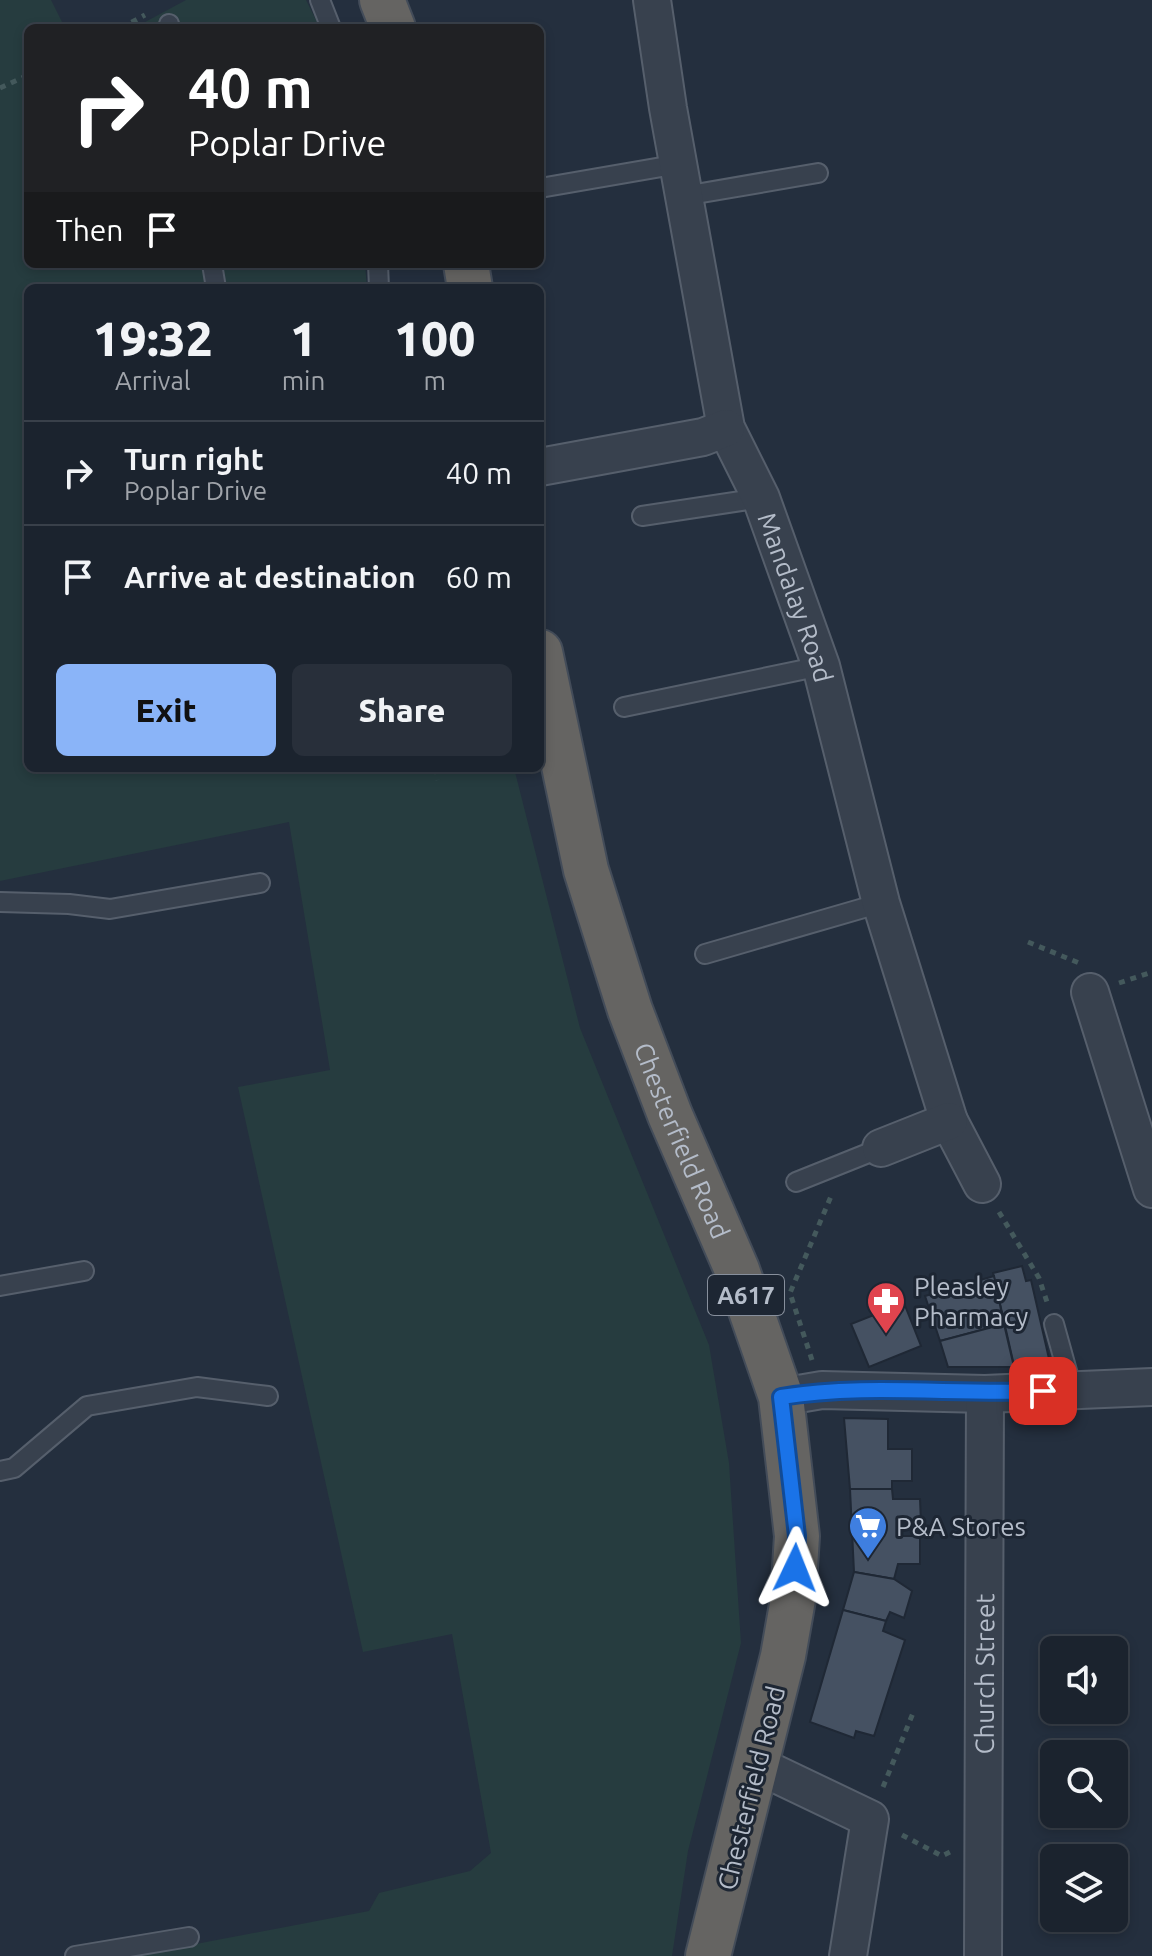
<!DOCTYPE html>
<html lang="en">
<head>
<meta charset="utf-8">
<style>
  :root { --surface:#1b232e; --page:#282f3a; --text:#f1f3f6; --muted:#a0a4aa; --line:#39404a; --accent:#8ab4f8 }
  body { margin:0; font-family:Ubuntu,sans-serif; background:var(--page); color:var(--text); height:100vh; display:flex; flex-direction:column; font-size:30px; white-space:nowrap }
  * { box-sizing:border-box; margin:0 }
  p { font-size:26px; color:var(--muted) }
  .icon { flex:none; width:44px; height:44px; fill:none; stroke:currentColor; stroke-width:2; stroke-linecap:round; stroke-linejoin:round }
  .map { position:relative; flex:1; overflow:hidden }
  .panel { position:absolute; left:24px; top:284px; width:520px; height:488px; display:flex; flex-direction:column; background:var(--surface); border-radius:12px; box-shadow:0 4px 12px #0003,0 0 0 2px var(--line) }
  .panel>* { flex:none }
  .banner { position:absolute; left:24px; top:24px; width:520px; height:244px; border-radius:12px; box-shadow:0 4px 12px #0003,0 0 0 2px var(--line); background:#202124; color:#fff; overflow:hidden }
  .controls { position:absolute; left:1040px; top:1636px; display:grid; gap:16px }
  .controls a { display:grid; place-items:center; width:88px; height:88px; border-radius:12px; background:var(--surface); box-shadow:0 4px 12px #0003,0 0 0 2px var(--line); font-size:40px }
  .pin { position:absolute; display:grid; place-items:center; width:68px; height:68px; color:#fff; margin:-34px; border-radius:16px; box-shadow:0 4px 12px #0006 }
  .me { position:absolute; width:88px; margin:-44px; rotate:2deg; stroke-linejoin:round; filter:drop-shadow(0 0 6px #0008) }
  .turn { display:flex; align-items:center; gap:28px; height:168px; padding:0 32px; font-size:36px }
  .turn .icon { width:104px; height:104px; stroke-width:2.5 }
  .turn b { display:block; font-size:56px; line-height:68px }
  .then { display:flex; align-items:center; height:76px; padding:0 32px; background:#0003; gap:16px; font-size:30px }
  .eta { display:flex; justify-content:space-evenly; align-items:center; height:136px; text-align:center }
  .eta b { font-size:48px; font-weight:800; line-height:56px }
  .button { display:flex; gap:16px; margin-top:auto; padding:16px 32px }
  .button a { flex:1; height:92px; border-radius:12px; background:var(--accent); color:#111; font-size:32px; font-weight:800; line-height:92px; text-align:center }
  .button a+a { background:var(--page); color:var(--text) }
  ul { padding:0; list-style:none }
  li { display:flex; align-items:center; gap:24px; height:104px; padding:0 32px; border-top:2px solid var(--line) }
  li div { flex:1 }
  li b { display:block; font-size:30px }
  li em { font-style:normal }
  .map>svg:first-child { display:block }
  .green { fill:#263c3f }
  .building { fill:#455162; stroke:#1f2835; stroke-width:2 }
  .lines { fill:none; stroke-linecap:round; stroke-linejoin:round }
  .service-casing { stroke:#565f6c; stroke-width:22 }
  .minor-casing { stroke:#565f6c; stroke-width:40 }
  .trunk-casing { stroke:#434c59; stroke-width:48 }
  .path { stroke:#44595c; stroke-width:5; stroke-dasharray:6 6; stroke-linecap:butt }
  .service { stroke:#38414e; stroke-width:18 }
  .minor { stroke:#38414e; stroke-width:36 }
  .trunk { stroke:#656462; stroke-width:44 }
  .route-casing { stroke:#114b97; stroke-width:20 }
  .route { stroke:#1a73e8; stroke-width:14 }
  .labels { text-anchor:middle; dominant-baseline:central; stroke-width:6; stroke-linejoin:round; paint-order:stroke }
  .shield { fill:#1d2633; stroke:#878f9c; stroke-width:2 }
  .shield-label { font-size:24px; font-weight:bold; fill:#b4bcc9 }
  .street-label { font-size:26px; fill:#b4bcc9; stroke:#1d2633 }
  .poi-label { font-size:26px; fill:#b4bcc9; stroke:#1d2633; text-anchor:start }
</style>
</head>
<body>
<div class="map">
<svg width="1152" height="1956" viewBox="0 0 1152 1956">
  <rect width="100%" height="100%" fill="#242f3e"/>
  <g class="green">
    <polygon points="0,0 51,0 65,28 28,28 28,264 365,264 367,288 28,288 28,768 514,768 580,1028 709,1345 729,1463 741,1643 688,1851 672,1956 133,1956 369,1911 379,1893 470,1871 491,1853 452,1634 363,1652 238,1087 330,1070 289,822 0,881"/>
    <polygon points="186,0 306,0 320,28 134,28"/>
  </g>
  <g class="building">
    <polygon points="1022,1266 1026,1281 1031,1280 1050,1363 1015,1370 993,1273"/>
    <polygon points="994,1276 1004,1324 940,1341 925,1296"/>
    <polygon points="904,1303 921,1346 869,1367 851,1324"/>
    <polygon points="1004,1324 1014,1367 948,1367 940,1341"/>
    <polygon points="844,1418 888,1419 888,1449 912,1449 912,1481 892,1481 892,1489 850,1489"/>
    <polygon points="850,1489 892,1489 893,1499 920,1499 921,1523 899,1523 899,1536 920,1536 920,1564 898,1564 894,1579 854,1572"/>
    <polygon points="854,1572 894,1579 912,1591 904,1618 890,1612 886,1621 843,1610"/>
    <polygon points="843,1610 886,1621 883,1631 905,1640 874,1736 856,1731 854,1738 810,1722"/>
  </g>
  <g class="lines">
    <defs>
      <g id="service">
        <polyline points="320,0 331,28"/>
        <polyline points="169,24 170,28"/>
        <polyline points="540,188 679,164"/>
        <polyline points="684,196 818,173"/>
        <polyline points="212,264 216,288"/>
        <polyline points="378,264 379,288"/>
        <polyline points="642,516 761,498"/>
        <polyline points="624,707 821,666"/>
        <polyline points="0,902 69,904 110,909 260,883"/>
        <polyline points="705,954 881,903"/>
        <polyline points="796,1182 881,1148"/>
        <polyline points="0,1286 84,1271"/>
        <polyline points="1054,1324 1072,1389"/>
        <polyline points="0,1471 14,1468 87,1406 197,1387 268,1396"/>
        <polyline points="75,1956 189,1937"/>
      </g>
      <g id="minor">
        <path id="s1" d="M652,0L668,108L726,428L761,498L821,666L881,903L949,1121L982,1184"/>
        <polyline points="540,467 703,437 726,428"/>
        <polyline points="1090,992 1152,1189"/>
        <polyline points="881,1148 949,1121"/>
        <polyline points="781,1397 822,1390 985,1394 1152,1387"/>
        <polyline points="757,1765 870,1819 848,1956"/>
        <path id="s2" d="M983,1956L985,1394"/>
      </g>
      <g id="trunk">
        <polyline points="382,0 393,28"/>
        <polyline points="466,264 470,288"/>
        <path id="s3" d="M540,652L586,870L630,1010L670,1115L737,1270L781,1397L797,1536L793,1599L783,1656L708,1956"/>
      </g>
    </defs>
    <use href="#service" class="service-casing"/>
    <use href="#minor" class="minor-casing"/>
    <use href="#trunk" class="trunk-casing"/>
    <g class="path">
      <polyline points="121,28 145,15"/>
      <polyline points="0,88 28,75"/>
      <polyline points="436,768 438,780"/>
      <polyline points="1028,942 1079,963"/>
      <polyline points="1119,983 1152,972"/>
      <polyline points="999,1212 1039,1278 1047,1302"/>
      <polyline points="812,1360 790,1293 832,1194"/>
      <polyline points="883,1787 913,1713"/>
      <polyline points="902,1835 942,1856 950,1852"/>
    </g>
    <use href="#service" class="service"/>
    <use href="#minor" class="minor"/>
    <use href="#trunk" class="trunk"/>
  </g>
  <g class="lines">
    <defs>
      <path id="route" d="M795,1568L797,1536L781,1397C866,1383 956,1395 1043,1391"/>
    </defs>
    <use href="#route" class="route-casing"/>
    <use href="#route" class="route"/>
  </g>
  <defs>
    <symbol id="pharmacy-pin" viewBox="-11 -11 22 30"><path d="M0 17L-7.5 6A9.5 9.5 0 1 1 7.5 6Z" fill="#e0444e" stroke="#1d2633"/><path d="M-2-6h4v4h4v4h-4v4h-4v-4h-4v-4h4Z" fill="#fff"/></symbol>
    <symbol id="supermarket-pin" viewBox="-11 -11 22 30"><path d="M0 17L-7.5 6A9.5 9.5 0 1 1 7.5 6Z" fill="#3f7fe0" stroke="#1d2633"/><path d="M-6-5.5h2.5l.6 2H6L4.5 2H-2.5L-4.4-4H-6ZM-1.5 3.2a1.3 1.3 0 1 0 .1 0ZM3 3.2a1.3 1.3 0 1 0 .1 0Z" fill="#fff"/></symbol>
  </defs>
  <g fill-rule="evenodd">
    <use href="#pharmacy-pin" x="864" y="1279" width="44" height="60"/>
    <use href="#supermarket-pin" x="846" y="1504" width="44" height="60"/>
  </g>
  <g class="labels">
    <rect class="shield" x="708" y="1275" width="76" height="40" rx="6"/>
    <g class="shield-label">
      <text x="746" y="1295">A617</text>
    </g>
    <g class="street-label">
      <text stroke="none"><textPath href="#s1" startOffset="618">Mandalay Road</textPath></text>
      <text stroke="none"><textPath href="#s3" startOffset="510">Chesterfield Road</textPath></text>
      <text stroke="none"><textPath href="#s2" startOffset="282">Church Street</textPath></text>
      <text transform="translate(751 1788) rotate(-76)">Chesterfield Road</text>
    </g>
    <g class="poi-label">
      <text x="914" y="1286">Pleasley<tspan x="914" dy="30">Pharmacy</tspan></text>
      <text x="896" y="1526">P&amp;A Stores</text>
    </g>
  </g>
</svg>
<div class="controls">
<a><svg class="icon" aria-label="sound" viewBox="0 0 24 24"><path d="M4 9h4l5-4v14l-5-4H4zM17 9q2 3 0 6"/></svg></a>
<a><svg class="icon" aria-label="search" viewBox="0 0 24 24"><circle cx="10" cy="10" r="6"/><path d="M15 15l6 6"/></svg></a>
<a><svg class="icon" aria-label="layers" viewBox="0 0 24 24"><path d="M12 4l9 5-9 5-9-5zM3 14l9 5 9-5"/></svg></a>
</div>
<div class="pin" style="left:1043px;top:1391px;background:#d93025"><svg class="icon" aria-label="arrive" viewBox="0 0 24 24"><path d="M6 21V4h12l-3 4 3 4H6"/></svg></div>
<svg class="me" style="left:795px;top:1568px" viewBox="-20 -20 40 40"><path d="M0-17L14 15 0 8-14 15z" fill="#1a73e8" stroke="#fff" stroke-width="4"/></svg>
<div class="banner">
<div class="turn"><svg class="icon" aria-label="right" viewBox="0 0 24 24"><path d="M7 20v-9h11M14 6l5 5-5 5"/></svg><div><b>40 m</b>Poplar Drive</div></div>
<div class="then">Then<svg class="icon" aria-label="arrive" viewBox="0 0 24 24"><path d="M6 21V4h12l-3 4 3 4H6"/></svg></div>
</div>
<section class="panel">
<div class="eta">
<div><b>19:32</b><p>Arrival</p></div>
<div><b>1</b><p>min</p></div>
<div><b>100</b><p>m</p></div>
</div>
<ul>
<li><svg class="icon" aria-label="right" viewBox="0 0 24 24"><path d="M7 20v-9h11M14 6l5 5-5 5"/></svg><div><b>Turn right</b><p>Poplar Drive</p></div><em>40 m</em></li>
<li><svg class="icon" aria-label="arrive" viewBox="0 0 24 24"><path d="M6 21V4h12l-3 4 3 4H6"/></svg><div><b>Arrive at destination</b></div><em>60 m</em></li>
</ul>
<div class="button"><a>Exit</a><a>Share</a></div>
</section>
</div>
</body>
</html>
